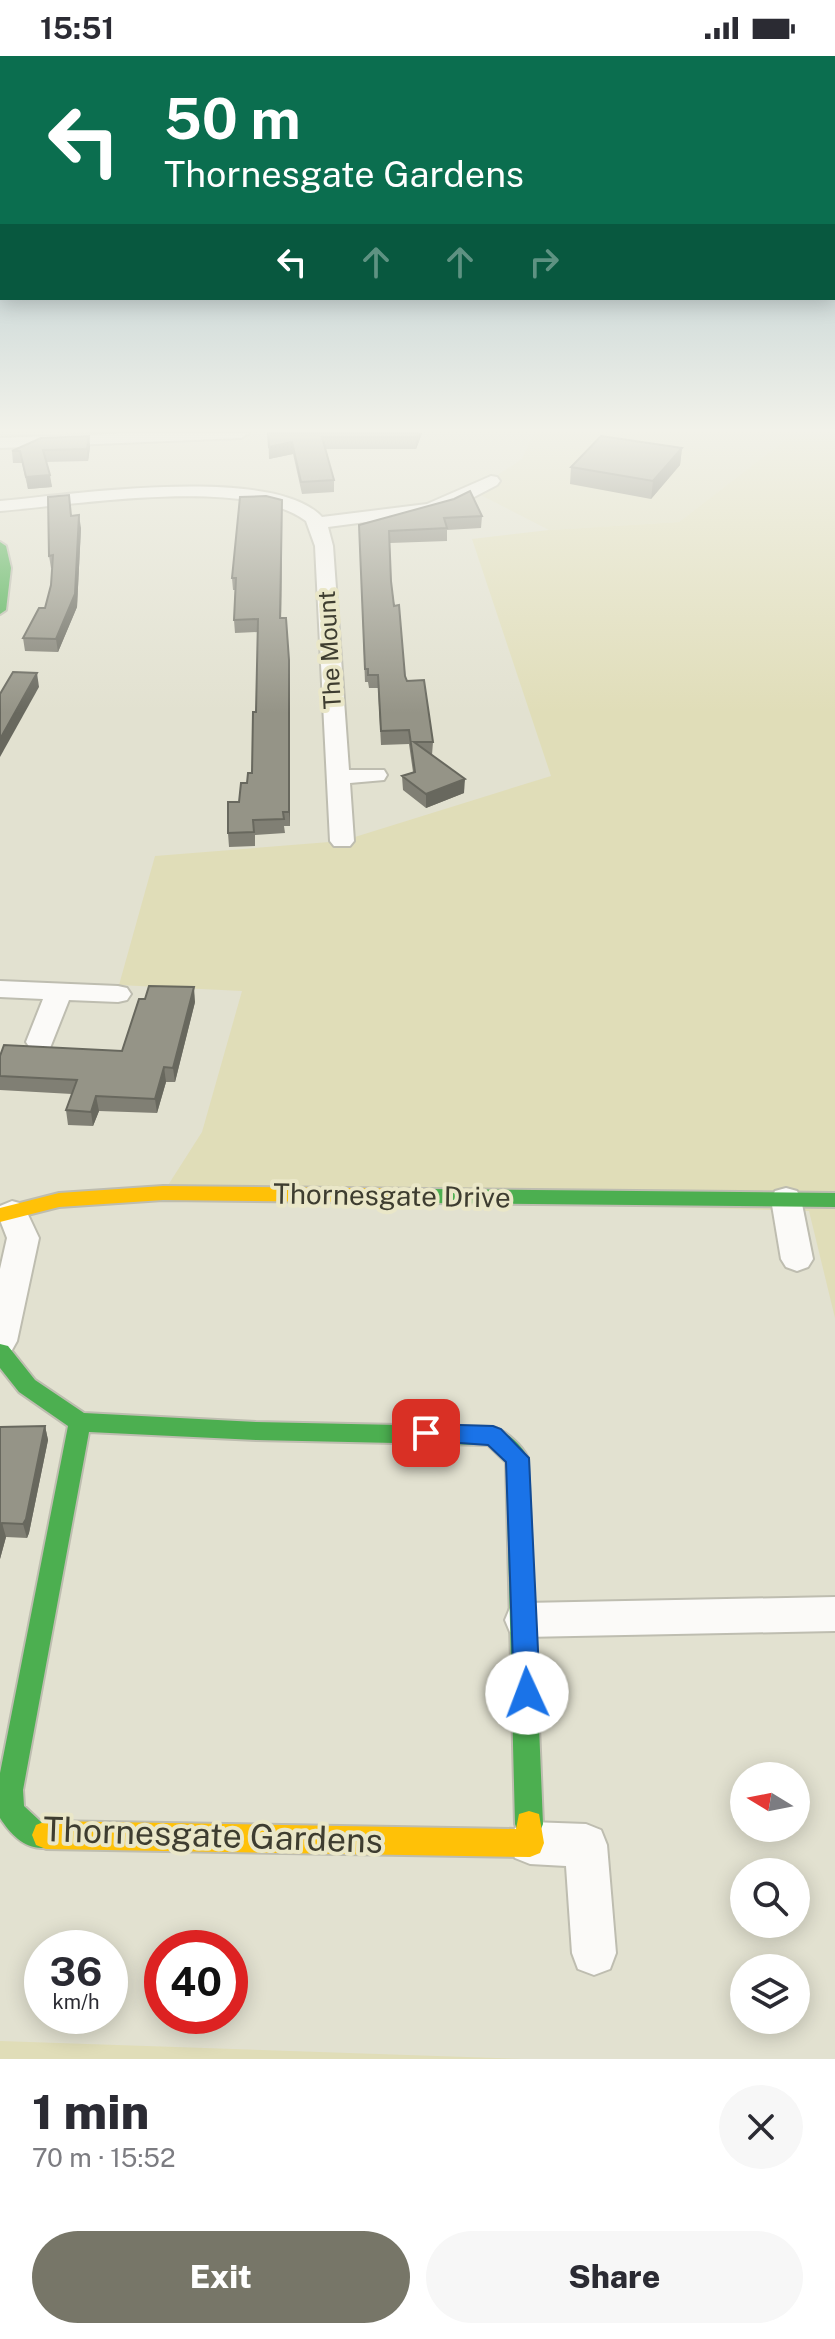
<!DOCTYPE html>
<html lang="en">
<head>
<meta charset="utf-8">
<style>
  :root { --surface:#fff; --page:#f7f7f7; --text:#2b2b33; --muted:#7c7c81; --accent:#777668 }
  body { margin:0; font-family:"Public Sans",sans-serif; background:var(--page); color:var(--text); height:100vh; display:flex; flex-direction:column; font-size:30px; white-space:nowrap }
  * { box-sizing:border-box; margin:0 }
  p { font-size:26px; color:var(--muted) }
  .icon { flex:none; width:44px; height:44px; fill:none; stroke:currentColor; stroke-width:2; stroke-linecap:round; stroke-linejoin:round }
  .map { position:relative; height:2003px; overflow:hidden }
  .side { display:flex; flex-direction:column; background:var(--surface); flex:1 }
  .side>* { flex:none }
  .top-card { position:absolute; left:0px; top:0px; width:836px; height:244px; box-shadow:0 4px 20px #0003; background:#0b6e4f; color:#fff; overflow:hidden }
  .needle { width:52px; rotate:280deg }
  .tools { position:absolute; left:730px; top:1706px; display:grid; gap:16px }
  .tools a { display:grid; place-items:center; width:80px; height:80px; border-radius:50%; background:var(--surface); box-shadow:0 4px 20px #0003; font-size:40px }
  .speed { position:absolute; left:24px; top:1874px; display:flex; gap:16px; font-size:40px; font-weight:700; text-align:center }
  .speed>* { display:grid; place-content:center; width:104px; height:104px; border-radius:50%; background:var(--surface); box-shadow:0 4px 20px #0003; line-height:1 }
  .speed small { font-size:20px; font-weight:400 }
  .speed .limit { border:12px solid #d22; background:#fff; color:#111 }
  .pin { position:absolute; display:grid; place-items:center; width:68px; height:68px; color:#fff; margin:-34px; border-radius:16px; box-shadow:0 4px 12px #0006 }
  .me { position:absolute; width:88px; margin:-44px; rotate:358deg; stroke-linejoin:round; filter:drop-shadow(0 0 6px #0008) }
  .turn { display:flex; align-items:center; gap:28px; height:168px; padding:0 32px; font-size:36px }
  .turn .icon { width:104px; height:104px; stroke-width:2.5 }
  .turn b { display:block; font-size:56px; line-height:68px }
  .lanes { display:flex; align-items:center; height:76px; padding:0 32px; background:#0003; justify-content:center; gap:40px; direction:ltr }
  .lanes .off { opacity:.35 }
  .round { display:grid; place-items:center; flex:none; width:84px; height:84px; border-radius:42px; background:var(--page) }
  .head { display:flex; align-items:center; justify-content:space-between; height:136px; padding:0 32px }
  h1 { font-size:48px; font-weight:800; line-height:60px }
  .button { display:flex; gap:16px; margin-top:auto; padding:16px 32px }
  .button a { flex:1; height:92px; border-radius:48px; background:var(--accent); color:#fff; font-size:32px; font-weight:800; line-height:92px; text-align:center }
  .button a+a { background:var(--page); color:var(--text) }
  .status { display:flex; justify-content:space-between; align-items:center; height:56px; padding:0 40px; background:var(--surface); direction:ltr }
  .status svg { height:22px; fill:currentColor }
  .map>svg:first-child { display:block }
  .built { fill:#e0dec1 }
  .green { fill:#e0ddb8 }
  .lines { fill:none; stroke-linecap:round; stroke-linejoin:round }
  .street-casing { stroke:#bebdb0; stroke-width:4 }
  .fast-casing { stroke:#bebdb0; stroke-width:4 }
  .slow-casing { stroke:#bebdb0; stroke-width:4 }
  .street { fill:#fbfaf8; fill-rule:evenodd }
  .fast { fill:#4caf50; fill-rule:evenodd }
  .slow { fill:#ffc107; fill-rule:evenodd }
  .wall { fill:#807f74 }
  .shaded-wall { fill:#68685e }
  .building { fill:#959487; stroke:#68685e; stroke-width:2 }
  .route { fill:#1a73e8; stroke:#114b97; stroke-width:2 }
  .labels { text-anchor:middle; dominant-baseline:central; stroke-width:8; stroke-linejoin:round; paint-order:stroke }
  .far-street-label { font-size:24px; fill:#3e3d30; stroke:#eae7c8 }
  .street-label { font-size:28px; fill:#3e3d30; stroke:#eae7c8 }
  .near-street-label { font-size:34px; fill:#3e3d30; stroke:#eae7c8 }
</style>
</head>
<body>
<div class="status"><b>15:51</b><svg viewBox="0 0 49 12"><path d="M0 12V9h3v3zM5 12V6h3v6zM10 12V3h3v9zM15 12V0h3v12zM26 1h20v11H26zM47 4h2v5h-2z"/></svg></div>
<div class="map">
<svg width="835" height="2003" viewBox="0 0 835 2003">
  <rect width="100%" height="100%" fill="#e2e1d0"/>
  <polygon class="built" points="534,377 794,377 679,466 549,474 473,435 522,403"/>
  <g class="green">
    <polygon points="794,377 835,377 835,1262 809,1155 163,1137 202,1076 242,935 119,929 155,800 342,785 551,720 472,483 549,474 679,466"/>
    <polygon points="0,1985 525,2003 0,2003"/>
  </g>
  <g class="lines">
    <defs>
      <g id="street">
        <polygon points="133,377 249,377 241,382 0,392 0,382"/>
        <path d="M491,420L497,421L500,425L497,429L453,452L434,457L328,471L333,490L349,714H384L387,719L384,724L350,727L354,785L350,790H334L330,785L315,490L306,465C247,420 74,449 0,455V445C70,439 273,408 322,461L427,448Z"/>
        <polygon points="0,925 118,930 127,932 131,938 127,944 118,946 69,944 50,992 40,995 30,992 26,986 43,943 0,941"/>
        <polygon points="786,1132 797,1135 801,1143 813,1203 808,1211 797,1215 786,1211 781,1203 771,1143 775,1135"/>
        <polygon points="12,1145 23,1148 39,1182 17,1285 12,1294 0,1298 0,1213 7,1182 0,1164 0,1150"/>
        <polygon points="835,1541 835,1575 524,1581 510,1576 505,1564 510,1552 524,1547"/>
        <polygon points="530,1766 586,1768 601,1774 607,1789 616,1897 610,1913 594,1919 578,1913 572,1897 566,1810 530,1808 515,1802 509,1787 515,1772"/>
      </g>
      <g id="fast">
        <polygon points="0,486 6,490 11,512 6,554 0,558"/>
        <polygon points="427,1133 835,1137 835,1151 427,1147 420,1145 417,1140 420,1135"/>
        <path d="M0,1288L8,1290L35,1324L84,1357L256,1366L493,1371C506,1375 522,1389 528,1402L543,1768L539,1778L529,1781L519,1778L515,1768L506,1406L488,1389L256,1384L89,1376L23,1734L24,1750L40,1765L56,1769L60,1779L56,1789C31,1799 13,1782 0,1762V1717L68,1370L19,1336L0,1312Z"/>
      </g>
      <g id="slow">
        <polygon points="163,1130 427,1133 434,1135 437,1140 434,1145 427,1147 163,1144 59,1151 0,1166 0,1152 59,1137"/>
        <polygon points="529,1755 539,1758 544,1787 540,1797 530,1801 46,1793 36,1789 32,1779 36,1769 46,1765 516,1773 519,1758"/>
      </g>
    </defs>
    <use href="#street" class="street-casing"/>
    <use href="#fast" class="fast-casing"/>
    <use href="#slow" class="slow-casing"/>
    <use href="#street" class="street"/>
    <use href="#fast" class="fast"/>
    <use href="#slow" class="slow"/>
  </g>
  <g class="wall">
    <polygon points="268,377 422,377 416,393 325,393 334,424 334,436 302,438 293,398 269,403"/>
    <polygon points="89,380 90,391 88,405 46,406 52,431 28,433 22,407 13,407 12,395"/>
    <polygon points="682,392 680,409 651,443 570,428 571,411"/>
    <polygon points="454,443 482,460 481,472 447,474 447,485 390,487 391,525 405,620 433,686 432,699 464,737 426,752 403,734 402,720 413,716 409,688 381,689 378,632 369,632 368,626 365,626 359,469"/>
    <polygon points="282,444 281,562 290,617 290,770 284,770 285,777 255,779 255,790 229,791 228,777 239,746 252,717 256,656 258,576 235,577 234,564 235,534 233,534 232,522"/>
    <polygon points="81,472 77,551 58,596 25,595 23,582 45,552 51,529 52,512 51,512 49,500"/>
    <polygon points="195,946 175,1026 166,1026 157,1057 99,1055 93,1070 68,1069 66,1054 72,1038 0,1034 0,1000 122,995"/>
    <polygon points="45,1370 48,1384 29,1477 27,1482 6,1481 0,1503 0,1371"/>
  </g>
  <g class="shaded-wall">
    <polygon points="418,377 422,377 416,393 416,381"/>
    <polygon points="89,380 90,391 88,405 87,393"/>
    <polygon points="292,386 293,398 269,403 269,391"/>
    <polygon points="682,392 680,409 651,443 653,425"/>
    <polygon points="50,419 52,431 28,433 26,421"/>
    <polygon points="282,444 282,456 281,575 280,562"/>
    <polygon points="79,459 81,472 77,551 58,596 56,583"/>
    <polygon points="289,604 290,617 290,770 289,756"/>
    <polygon points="37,617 39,631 0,701 0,683"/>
    <polygon points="465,723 464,737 426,752 426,738"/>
    <polygon points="194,931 195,946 175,1026 173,1012"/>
    <polygon points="164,1011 166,1026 157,1057 155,1043"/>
    <polygon points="96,1040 99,1055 93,1070 91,1056"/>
    <polygon points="45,1370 48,1384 29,1477 27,1482 23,1468"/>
    <polygon points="2,1467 6,1481 0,1503 0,1473"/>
  </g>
  <g class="building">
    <polygon points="268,377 418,377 416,381 322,381 334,424 301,426 292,386 269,391"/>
    <polygon points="89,380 87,393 43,394 50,419 26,421 20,395 12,395 41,382"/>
    <polygon points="601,380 682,392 653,425 571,411"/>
    <polygon points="470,435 482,460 444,462 447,472 389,475 391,525 394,550 399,549 405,620 407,625 424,624 433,686 414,686 465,723 426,738 402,720 415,716 409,674 381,675 378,619 368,619 368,613 365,613 359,469 454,443"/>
    <polygon points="69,439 71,460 79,459 75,538 56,583 23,582 39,552 45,552 51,529 53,499 49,500 48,441"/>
    <polygon points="266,440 282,444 280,562 286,562 289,604 289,756 283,756 284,763 253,764 254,776 228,777 228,746 239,746 241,727 247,727 248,717 252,717 253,656 256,656 258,563 234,564 236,522 232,522 240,441"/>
    <polygon points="13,616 37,617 0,683 0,638"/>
    <polygon points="149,930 194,931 173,1012 164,1011 155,1043 96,1040 91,1056 66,1054 77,1024 0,1020 0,1000 4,989 122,995 139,943 145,943"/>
    <polygon points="45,1370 26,1463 23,1468 2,1467 0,1473 0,1371"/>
  </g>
  <linearGradient id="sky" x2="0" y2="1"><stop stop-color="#94b3bd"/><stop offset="0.57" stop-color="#f2f2ea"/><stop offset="1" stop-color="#f2f2ea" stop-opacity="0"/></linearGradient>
  <rect width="835" height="657" fill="url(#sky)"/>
  <polygon class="route" points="426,1368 493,1370 501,1373 529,1402 540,1637 536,1646 527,1649 518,1646 514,1637 506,1406 488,1389 418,1384 415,1377 418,1371"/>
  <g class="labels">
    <g class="far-street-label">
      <text transform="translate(329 594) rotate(-93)">The Mount</text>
    </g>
    <g class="street-label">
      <text transform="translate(392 1139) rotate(1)">Thornesgate Drive</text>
    </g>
    <g class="near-street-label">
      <text transform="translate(213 1779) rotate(2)">Thornesgate Gardens</text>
    </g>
  </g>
</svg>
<div class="tools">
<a><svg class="needle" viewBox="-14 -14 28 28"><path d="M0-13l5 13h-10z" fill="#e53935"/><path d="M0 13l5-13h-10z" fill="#7c7c81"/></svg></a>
<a><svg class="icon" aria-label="search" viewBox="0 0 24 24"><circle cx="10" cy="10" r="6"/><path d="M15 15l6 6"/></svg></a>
<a><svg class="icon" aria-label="layers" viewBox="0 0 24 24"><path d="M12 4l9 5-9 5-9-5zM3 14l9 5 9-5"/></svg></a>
</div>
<div class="speed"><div>36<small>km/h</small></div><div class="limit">40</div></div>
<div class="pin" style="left:426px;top:1377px;background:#d93025"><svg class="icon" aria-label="arrive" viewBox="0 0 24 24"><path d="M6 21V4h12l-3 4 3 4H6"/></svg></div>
<svg class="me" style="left:527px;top:1637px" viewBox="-20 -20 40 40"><circle r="19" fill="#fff"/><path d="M0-13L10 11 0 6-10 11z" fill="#1a73e8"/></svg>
<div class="top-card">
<div class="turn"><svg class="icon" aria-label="left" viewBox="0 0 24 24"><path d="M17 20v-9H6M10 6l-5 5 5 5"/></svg><div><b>50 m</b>Thornesgate Gardens</div></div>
<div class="lanes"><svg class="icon" aria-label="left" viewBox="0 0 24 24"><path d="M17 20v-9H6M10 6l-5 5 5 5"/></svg><svg class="icon off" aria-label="ahead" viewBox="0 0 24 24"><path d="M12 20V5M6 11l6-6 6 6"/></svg><svg class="icon off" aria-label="ahead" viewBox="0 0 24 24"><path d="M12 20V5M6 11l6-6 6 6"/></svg><svg class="icon off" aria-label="right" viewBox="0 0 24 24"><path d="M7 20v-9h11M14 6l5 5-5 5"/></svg></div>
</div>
</div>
<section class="side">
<div class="head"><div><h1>1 min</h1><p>70 m · 15:52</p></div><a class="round"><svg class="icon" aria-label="close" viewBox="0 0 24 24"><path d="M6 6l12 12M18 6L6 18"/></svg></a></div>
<div class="button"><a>Exit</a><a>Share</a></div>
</section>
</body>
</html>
